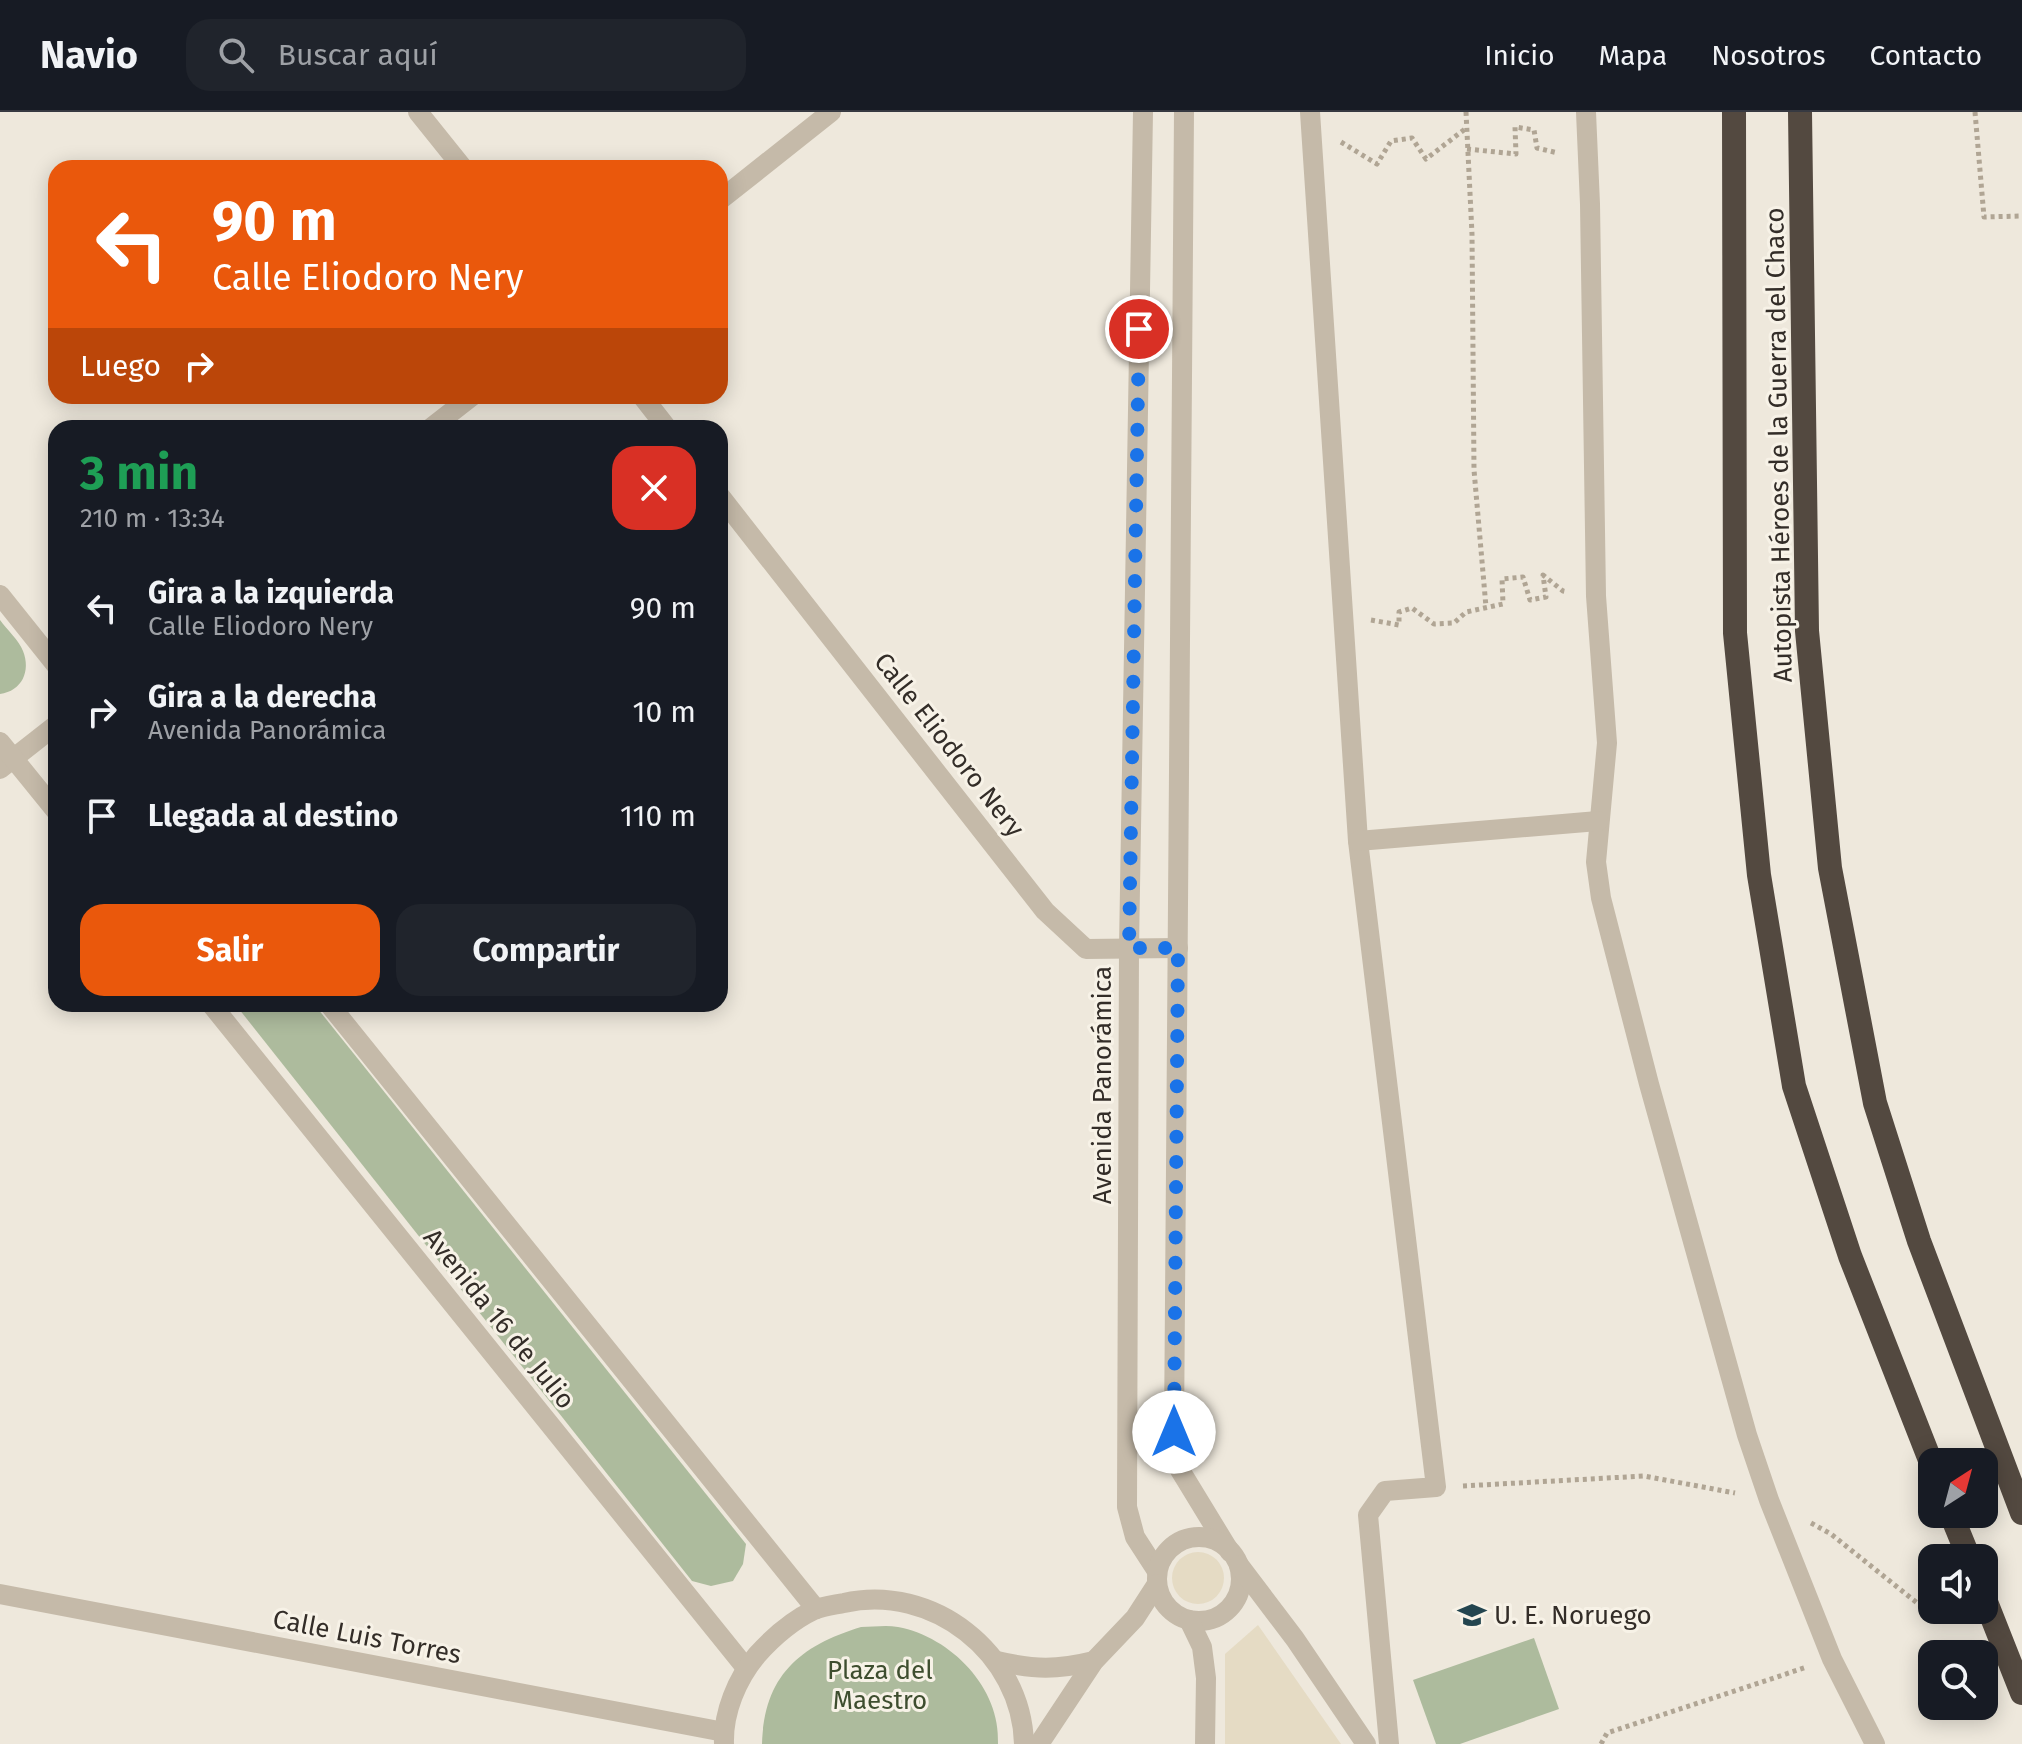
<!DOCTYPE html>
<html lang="es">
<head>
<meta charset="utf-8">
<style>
  :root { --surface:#171b24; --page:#20242c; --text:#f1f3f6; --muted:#9ea1a6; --line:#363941; --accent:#ea580c }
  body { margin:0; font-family:"Fira Sans",sans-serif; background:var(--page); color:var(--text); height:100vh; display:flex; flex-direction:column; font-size:30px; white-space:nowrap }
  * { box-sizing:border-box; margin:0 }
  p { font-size:26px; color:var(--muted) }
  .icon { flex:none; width:44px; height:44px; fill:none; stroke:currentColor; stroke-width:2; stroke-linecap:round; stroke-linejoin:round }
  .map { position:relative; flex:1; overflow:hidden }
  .details { position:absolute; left:48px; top:308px; width:680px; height:592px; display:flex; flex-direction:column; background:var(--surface); border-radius:24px; box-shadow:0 4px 20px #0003 }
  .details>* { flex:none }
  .guide { position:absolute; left:48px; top:48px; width:680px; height:244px; border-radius:24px; box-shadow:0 4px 20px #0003; background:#ea580c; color:#fff; overflow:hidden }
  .needle { width:52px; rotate:36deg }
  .fabs { position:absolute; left:1918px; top:1336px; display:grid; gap:16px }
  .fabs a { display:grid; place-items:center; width:80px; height:80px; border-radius:16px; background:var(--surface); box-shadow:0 4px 20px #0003; font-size:40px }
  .pin { position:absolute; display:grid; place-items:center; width:68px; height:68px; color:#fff; margin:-34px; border:4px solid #fff; border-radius:50%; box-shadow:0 2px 8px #0007 }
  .me { position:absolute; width:88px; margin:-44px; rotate:0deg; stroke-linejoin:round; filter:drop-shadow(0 0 6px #0008) }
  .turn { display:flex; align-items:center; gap:28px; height:168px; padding:0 32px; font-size:36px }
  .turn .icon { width:104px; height:104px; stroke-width:2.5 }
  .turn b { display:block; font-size:56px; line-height:68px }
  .then { display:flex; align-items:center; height:76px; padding:0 32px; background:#0003; gap:16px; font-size:30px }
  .round { display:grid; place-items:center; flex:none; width:84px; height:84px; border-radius:24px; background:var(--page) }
  .headline { display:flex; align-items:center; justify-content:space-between; height:136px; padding:0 32px }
  h1 { font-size:48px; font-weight:700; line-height:60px; color:#1e9e55 }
  .action { display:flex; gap:16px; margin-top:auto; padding:16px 32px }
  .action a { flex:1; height:92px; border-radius:24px; background:var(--accent); color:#fff; font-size:32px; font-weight:700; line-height:92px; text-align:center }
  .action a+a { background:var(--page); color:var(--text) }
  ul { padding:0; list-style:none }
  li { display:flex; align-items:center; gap:24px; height:104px; padding:0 32px }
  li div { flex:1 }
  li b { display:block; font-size:30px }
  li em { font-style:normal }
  header { display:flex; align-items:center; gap:48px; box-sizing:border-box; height:112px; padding:0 40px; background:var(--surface); border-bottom:2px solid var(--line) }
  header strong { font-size:38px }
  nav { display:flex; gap:44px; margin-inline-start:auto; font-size:28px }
  .search { width:560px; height:72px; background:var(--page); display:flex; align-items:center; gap:20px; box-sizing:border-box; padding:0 28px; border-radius:24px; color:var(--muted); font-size:30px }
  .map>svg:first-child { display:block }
  .green { fill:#adbb9d }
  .plaza { fill:#e5dbc4 }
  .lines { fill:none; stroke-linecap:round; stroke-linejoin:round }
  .path { stroke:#b0a594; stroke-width:5; stroke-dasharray:4 4; stroke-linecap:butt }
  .minor { stroke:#c5baa9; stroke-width:20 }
  .tertiary { stroke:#c5baa9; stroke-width:20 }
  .motorway { stroke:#534940; stroke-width:24 }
  .route { stroke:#1a73e8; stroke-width:14; stroke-dasharray:0 25.2 }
  .labels { text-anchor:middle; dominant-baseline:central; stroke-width:6; stroke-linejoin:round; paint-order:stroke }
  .street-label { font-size:26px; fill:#332d28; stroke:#f7f2e7 }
  .poi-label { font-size:26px; fill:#332d28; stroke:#f7f2e7; text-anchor:start }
  .park-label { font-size:26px; fill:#3e4e2f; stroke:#f7f2e7 }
</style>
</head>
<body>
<header>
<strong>Navio</strong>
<div class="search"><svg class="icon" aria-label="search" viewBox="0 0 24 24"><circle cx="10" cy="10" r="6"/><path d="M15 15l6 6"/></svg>Buscar aquí</div>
<nav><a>Inicio</a><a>Mapa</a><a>Nosotros</a><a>Contacto</a></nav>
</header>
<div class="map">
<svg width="2022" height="1632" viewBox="0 0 2022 1632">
  <rect width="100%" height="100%" fill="#eee8dc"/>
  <g class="green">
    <path d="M0,508C7,518 19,528 23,539C31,559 22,579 0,582Z"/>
    <polygon points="235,892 314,892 746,1432 743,1452 733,1469 711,1474 692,1469"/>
    <path d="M861,1515C873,1515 886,1513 898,1515C951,1525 1001,1576 998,1632H762C764,1564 799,1534 861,1515Z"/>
    <polygon points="1534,1526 1559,1597 1460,1632 1436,1632 1413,1568"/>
  </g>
  <g class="plaza">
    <circle cx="1198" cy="1466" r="26"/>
    <polygon points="1258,1513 1341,1632 1225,1632 1225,1542"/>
  </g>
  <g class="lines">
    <g class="path">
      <polyline points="1466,0 1472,122 1474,358 1486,495"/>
      <polyline points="1975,0 1984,105 2022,104"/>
      <polyline points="1341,30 1377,52 1391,29 1412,26 1426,47 1465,17 1465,19"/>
      <polyline points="1467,37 1516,42 1515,15 1534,18 1537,36 1558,41"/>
      <polyline points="1371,508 1399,513 1399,500 1412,496 1434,512 1454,511 1466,500 1503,492 1502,467 1523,465 1530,488 1546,485 1543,463 1563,479 1568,480"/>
      <polyline points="1463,1374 1644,1364 1735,1381"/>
      <polyline points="1811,1411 1831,1422 1931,1502"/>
      <polyline points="1601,1632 1607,1621 1807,1555"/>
    </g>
    <g class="minor">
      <polyline points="418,0 463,56"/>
      <polyline points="1310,0 1358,729 1436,1375 1385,1379 1368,1403 1389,1632"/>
      <polyline points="1586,0 1590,92 1596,484 1607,631 1596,750 1601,786 1649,972 1747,1323 1769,1388 1832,1547 1875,1632"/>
      <polyline points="720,88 831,0"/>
      <polyline points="642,284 667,316"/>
      <polyline points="431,316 472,284"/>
      <polyline points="720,384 1045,799 1086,837 1178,836"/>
      <polyline points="0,657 56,613"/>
      <polyline points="1358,729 1598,709"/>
      <polyline points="0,1482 724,1620"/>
    </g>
    <g class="tertiary">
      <polyline points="1143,0 1129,836 1127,1395 1135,1425 1157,1459"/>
      <polyline points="1184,0 1174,1320 1180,1358 1230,1440"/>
      <polyline points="0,483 56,553"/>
      <polyline points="0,630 56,699"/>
      <polyline points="211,892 746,1556"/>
      <polyline points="329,892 816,1497"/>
      <circle cx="1199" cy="1467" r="42"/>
      <polyline points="1239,1453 1295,1527 1366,1632"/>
      <polyline points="1189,1508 1202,1535 1206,1566 1205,1632"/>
      <path d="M997,1549C1035,1558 1057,1558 1094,1549"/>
      <path d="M724,1632C723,1600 737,1567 757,1543C774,1524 791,1509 814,1498C823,1494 834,1493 844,1491C932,1471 1022,1541 1024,1632"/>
      <polyline points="1039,1632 1094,1549 1135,1506 1157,1472"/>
    </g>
    <g class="motorway">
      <polyline points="1734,0 1735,521 1759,763 1794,974 1850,1144 1932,1353"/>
      <polyline points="1800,0 1807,519 1830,756 1875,991 1919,1129 2022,1401"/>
      <polyline points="1951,1402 1969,1446"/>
      <polyline points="1984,1485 2022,1581"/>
    </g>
  </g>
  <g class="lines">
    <polyline class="route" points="1139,217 1129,836 1178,836 1174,1320"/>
  </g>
  <defs>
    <symbol id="school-bare" viewBox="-9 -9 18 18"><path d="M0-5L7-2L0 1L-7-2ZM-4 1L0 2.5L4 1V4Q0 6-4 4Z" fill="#23454f" stroke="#f7f2e7" stroke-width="2.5" paint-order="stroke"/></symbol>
  </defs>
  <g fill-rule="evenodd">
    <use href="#school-bare" x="1452" y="1483" width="40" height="40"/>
  </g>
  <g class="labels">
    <g class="street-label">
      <text transform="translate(1779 333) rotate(-91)">Autopista Héroes de la Guerra del Chaco</text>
      <text transform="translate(949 633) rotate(52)">Calle Eliodoro Nery</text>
      <text transform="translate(1102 973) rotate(-90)">Avenida Panorámica</text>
      <text transform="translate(499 1207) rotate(51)">Avenida 16 de Julio</text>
      <text transform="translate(367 1525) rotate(11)">Calle Luis Torres</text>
    </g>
    <g class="poi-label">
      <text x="1494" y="1503">U. E. Noruego</text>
    </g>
    <g class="park-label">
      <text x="880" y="1558">Plaza del<tspan x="880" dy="30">Maestro</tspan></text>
    </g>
  </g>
</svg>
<div class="fabs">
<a><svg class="needle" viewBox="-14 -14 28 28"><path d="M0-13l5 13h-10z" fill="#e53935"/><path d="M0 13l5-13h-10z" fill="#9ea1a6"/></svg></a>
<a><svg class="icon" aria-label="sound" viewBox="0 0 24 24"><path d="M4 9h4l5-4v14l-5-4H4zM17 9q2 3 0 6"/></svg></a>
<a><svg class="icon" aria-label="search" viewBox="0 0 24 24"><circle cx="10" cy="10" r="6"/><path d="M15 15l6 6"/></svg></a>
</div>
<div class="pin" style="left:1139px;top:217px;background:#d93025"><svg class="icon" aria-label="arrive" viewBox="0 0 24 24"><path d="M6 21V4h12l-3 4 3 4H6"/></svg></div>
<svg class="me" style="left:1174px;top:1320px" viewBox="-20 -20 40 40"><circle r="19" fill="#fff"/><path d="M0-13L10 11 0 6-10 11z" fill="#1a73e8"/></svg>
<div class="guide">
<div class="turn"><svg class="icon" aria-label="left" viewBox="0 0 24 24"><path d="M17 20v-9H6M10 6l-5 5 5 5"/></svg><div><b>90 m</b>Calle Eliodoro Nery</div></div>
<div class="then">Luego<svg class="icon" aria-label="right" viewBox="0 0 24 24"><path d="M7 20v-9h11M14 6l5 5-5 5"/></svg></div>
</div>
<section class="details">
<div class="headline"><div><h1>3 min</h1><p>210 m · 13:34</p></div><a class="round" style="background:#d93025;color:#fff"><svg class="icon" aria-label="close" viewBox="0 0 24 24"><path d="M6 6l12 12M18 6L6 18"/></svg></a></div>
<ul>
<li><svg class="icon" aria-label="left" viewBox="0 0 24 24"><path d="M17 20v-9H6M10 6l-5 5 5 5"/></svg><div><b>Gira a la izquierda</b><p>Calle Eliodoro Nery</p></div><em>90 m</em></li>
<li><svg class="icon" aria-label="right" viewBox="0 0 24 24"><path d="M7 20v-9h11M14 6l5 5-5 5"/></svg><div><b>Gira a la derecha</b><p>Avenida Panorámica</p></div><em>10 m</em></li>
<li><svg class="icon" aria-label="arrive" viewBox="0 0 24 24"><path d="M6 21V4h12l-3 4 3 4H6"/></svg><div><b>Llegada al destino</b></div><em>110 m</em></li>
</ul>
<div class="action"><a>Salir</a><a>Compartir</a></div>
</section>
</div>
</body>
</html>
